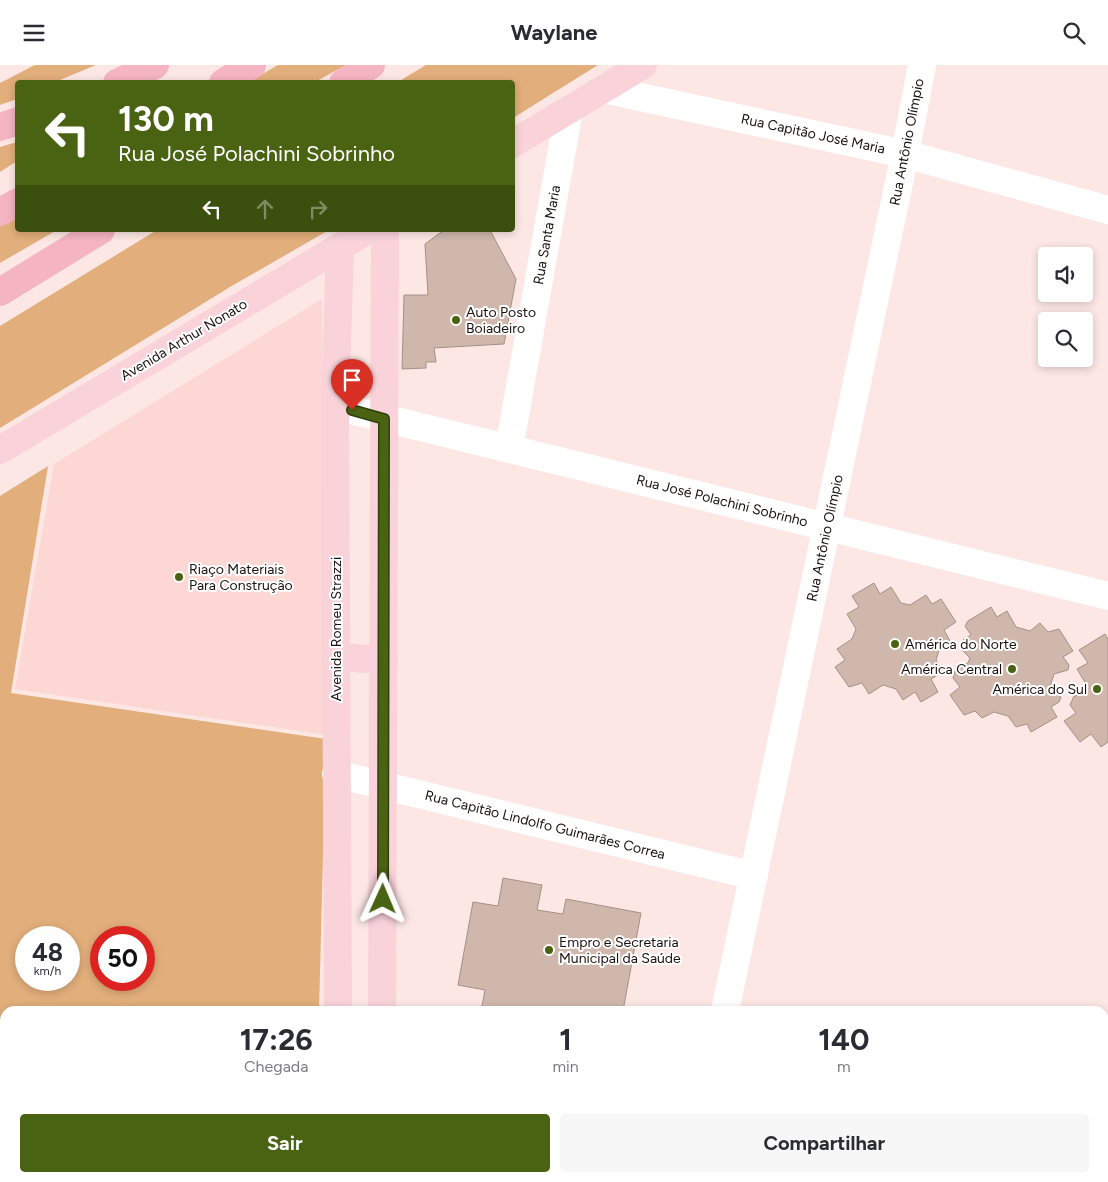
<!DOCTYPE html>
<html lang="pt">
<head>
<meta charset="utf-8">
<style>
  :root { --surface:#fff; --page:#f7f7f7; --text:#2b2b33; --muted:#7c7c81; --accent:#4a6313 }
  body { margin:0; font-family:Figtree,sans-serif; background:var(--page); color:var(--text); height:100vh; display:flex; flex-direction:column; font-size:19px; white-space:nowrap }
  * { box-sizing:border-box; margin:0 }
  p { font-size:16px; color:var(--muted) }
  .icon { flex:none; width:28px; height:28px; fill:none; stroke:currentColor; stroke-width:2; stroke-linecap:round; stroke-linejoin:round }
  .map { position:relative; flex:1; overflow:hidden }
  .side { position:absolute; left:0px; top:941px; width:1109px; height:176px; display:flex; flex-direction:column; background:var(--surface); border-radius:15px 15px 0 0; box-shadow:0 2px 8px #0003 }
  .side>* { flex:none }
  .hud { position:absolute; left:15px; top:15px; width:500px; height:152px; border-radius:5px; box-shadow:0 2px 8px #0003; background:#4a6313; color:#fff; overflow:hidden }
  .fabs { position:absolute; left:1038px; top:182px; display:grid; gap:10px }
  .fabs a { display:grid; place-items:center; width:55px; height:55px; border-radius:5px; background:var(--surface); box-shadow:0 2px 8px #0003; font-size:25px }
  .speed { position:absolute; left:15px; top:861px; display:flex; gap:10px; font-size:25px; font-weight:700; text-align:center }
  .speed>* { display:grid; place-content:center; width:65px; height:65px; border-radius:50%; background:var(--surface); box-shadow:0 2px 8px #0003; line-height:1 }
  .speed small { font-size:12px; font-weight:400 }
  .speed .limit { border:8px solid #d22; background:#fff; color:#111 }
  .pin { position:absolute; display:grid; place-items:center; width:42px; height:42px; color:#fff; margin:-51px -21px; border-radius:50% 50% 50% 0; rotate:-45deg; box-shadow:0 0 5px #0007 }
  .pin .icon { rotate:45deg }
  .me { position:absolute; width:55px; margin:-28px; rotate:1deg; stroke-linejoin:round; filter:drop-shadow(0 0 4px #0008) }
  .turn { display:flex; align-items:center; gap:18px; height:105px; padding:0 20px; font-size:22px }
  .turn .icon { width:65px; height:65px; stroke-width:2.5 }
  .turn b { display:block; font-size:35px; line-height:42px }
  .lanes { display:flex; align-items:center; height:48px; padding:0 20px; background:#0003; justify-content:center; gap:25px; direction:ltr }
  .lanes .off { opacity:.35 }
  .eta { display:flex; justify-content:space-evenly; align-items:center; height:85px; text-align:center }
  .eta b { font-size:30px; font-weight:700; line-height:35px }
  .button { display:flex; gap:10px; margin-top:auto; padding:10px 20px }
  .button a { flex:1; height:58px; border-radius:5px; background:var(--accent); color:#fff; font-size:20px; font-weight:700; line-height:58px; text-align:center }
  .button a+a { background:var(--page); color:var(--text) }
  header { display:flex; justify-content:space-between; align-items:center; height:65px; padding:0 20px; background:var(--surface); font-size:22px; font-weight:700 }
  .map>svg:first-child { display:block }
  .built { fill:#fcd7d4 }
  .green { fill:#e2ae7b; fill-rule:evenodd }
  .building { fill:#cfb7ac; stroke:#a69086 }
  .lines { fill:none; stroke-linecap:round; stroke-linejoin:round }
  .minor { stroke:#fff; stroke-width:28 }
  .major { stroke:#f9d2da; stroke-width:28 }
  .highway { stroke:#f5b4c1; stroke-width:28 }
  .route-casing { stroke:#30400c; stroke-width:12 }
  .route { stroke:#4a6313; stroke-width:9 }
  .poi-dot { fill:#4a6313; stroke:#fff; stroke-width:2 }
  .labels { text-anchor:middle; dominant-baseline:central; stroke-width:4; stroke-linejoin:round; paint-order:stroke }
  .street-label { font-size:14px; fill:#19100f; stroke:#fff }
  .poi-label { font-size:14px; fill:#19100f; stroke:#fff; text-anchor:start }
</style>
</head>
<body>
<header><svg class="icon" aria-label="menu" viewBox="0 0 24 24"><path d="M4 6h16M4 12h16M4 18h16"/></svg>Waylane<svg class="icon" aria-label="search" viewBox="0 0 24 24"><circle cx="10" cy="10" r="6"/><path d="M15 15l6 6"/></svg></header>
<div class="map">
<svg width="1108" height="1117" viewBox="0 0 1108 1117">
  <rect width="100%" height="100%" fill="#fde7e4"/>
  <polygon class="built" points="322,234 326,670 15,624 54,399"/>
  <g class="green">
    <polygon points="35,0 96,0 55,17 18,18 17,34 0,40 0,18"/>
    <polygon points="278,0 346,0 315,17 247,18"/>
    <polygon points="426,0 598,0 513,53 512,18 398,17"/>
    <polygon points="17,77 17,96 0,107 0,82"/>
    <polygon points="17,150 18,165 57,165 0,198 0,160"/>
    <polygon points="157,165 329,165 230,222 0,363 0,261"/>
    <path d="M48,401L11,628L326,674L319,946H5V1014L0,1013V431ZM26,872H69V915H26ZM101,872H144V915H101Z"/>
    <polygon points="5,1099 5,1112 315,1112 314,1117 3,1117"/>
  </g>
  <g class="building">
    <polygon points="444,165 490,165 516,214 504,279 434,283 436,297 426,297 426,303 402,304 404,230 428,230 425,179"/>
    <polygon points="874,518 880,529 891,522 901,538 910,540 926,530 932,539 941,534 956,557 944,565 950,576 940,582 936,595 943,607 931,614 938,627 921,637 915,627 903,635 896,624 883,620 869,629 862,618 849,622 835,602 845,595 837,584 852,574 856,564 847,549 859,542 852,531"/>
    <polygon points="991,542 997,552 1007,546 1016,562 1030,566 1040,558 1048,567 1059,564 1073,586 1063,592 1069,600 1068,605 1054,609 1050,622 1061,632 1059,637 1051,642 1057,652 1031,667 1027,659 1016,662 1008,651 994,647 982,653 975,646 964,650 950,630 960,622 953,613 956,603 968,598 970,593 961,584 963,575 971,570 965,561 968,556"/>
    <polygon points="1105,569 1108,574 1108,677 1101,682 1091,669 1080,677 1064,656 1076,648 1070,640 1074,631 1084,629 1086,619 1077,604 1088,598 1079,585"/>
    <polygon points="503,813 542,820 537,845 563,849 566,834 641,848 623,946 481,946 485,925 458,920 473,837 498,841"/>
  </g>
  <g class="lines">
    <g class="minor">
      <polyline points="603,24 905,89 1108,145"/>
      <polyline points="335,341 1108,531"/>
      <polyline points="509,384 569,45"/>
      <polyline points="336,709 754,811"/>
      <polyline points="725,946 905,89 922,0"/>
      <polyline points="1104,1102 1108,1083"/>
      <polyline points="688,1117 689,1112"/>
    </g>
    <g class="major">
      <polyline points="512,79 643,0"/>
      <polyline points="0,385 368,165"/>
      <polyline points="336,592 384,595"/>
      <polyline points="338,946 335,341 340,182"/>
      <polyline points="382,946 385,165"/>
      <polyline points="339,1112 339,1117"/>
      <polyline points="381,1117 381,1112"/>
    </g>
    <g class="highway">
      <polyline points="117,18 155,0"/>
      <polyline points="223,18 252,0"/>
      <polyline points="343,18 371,0"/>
      <polyline points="0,62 18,56"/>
      <polyline points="0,147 18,137"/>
      <polyline points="0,227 101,165"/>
    </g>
  </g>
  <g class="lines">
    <defs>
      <polyline id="route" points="352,345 384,354 383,834"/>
    </defs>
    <use href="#route" class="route-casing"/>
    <use href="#route" class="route"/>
  </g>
  <g class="poi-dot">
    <circle cx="456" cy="255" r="5"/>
    <circle cx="179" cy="512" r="5"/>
    <circle cx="895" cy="579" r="5"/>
    <circle cx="1012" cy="604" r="5"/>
    <circle cx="1097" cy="624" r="5"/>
    <circle cx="549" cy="885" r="5"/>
  </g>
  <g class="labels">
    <g class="street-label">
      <text transform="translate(813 69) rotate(12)">Rua Capitão José Maria</text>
      <text transform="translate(907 77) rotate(-79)">Rua Antônio Olímpio</text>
      <text transform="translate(547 170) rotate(-80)">Rua Santa Maria</text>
      <text transform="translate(184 275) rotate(-31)">Avenida Arthur Nonato</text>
      <text transform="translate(722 436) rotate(14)">Rua José Polachini Sobrinho</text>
      <text transform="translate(825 473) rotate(-78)">Rua Antônio Olímpio</text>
      <text transform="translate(336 564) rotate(-90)">Avenida Romeu Strazzi</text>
      <text transform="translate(545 760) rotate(14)">Rua Capitão Lindolfo Guimarães Correa</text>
    </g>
    <g class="poi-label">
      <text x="466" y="247">Auto Posto<tspan x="466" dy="16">Boiadeiro</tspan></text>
      <text x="189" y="504">Riaço Materiais<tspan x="189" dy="16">Para Construção</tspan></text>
      <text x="905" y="579">América do Norte</text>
      <text x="1002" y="604" text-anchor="end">América Central</text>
      <text x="1087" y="624" text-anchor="end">América do Sul</text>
      <text x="559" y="877">Empro e Secretaria<tspan x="559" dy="16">Municipal da Saúde</tspan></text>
    </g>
  </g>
</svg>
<div class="fabs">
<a><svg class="icon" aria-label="sound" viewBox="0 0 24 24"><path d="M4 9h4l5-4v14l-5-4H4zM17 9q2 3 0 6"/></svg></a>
<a><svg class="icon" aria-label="search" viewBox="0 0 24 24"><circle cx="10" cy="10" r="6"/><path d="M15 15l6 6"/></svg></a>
</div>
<div class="speed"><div>48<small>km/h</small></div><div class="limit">50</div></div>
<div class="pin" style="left:352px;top:345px;background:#d93025"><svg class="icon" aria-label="arrive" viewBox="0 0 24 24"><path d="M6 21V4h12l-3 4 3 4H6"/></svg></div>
<svg class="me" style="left:383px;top:834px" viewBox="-20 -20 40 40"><path d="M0-17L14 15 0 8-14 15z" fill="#4a6313" stroke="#fff" stroke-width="4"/></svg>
<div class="hud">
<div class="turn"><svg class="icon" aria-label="left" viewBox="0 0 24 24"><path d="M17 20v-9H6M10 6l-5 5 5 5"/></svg><div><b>130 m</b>Rua José Polachini Sobrinho</div></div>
<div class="lanes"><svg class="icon" aria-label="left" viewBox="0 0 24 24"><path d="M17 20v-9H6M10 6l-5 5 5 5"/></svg><svg class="icon off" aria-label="ahead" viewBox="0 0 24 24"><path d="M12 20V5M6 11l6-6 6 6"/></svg><svg class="icon off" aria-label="right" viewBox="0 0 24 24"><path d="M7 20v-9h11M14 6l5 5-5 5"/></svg></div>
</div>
<section class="side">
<div class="eta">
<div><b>17:26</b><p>Chegada</p></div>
<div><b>1</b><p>min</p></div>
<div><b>140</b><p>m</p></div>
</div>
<div class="button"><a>Sair</a><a>Compartilhar</a></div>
</section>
</div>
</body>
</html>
